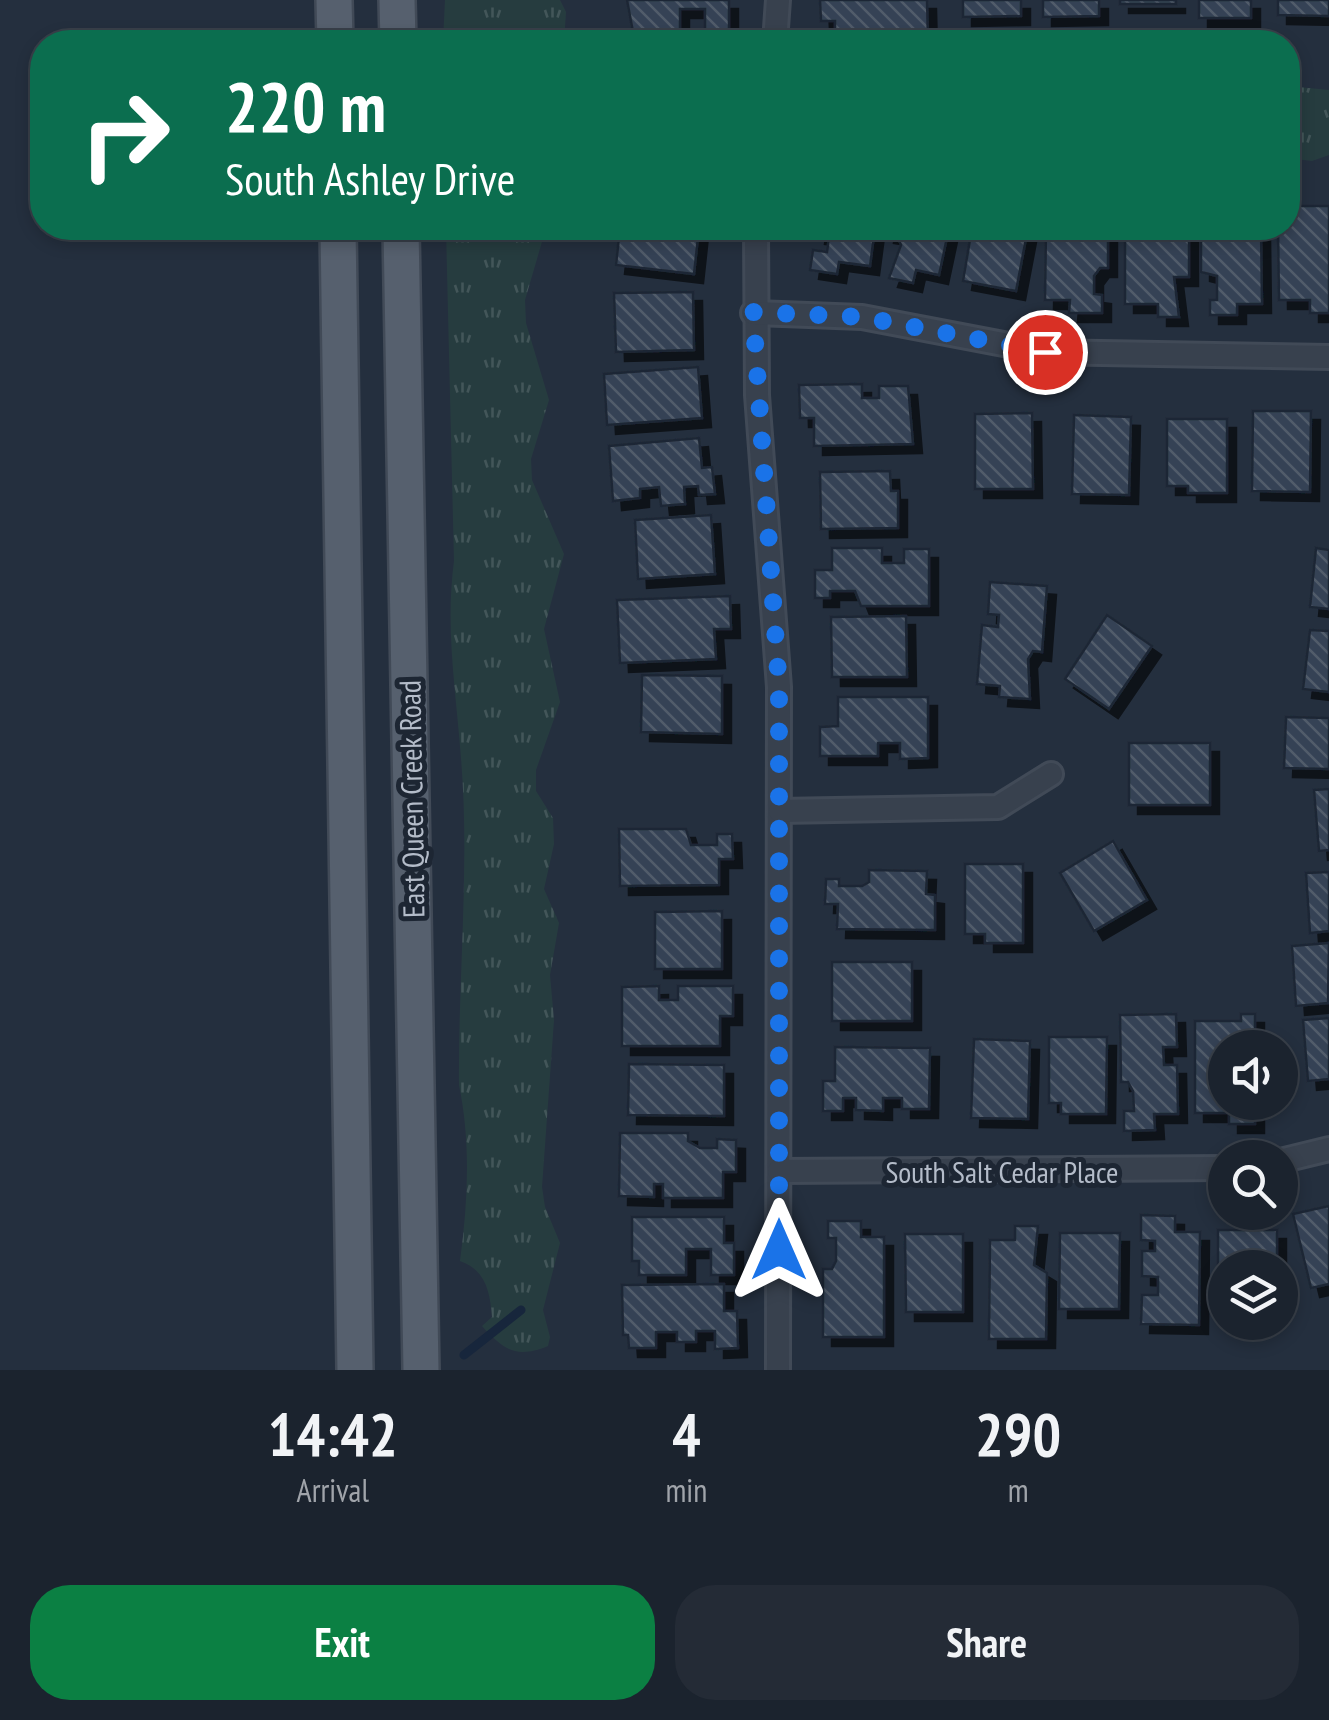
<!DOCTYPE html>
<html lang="en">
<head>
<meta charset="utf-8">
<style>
  :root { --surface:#1b232e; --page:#242b36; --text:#f1f3f6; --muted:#a0a4aa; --line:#39404a; --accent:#0b8043 }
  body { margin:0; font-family:"PT Sans Narrow",sans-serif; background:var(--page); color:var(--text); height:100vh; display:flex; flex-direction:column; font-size:38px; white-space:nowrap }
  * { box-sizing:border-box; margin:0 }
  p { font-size:32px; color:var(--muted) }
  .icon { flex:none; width:55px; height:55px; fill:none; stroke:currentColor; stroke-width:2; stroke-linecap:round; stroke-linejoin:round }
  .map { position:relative; height:1370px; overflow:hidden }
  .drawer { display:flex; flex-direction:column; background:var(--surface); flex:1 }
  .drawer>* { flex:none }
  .guide { position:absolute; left:30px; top:30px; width:1270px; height:210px; border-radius:40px; box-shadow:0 5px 15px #0003,0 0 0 2px var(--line); background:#0b6e4f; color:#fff; overflow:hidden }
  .buttons { position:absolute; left:1208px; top:1030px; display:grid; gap:20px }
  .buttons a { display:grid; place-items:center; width:90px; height:90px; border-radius:50%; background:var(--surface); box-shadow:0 5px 15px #0003,0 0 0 2px var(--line); font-size:50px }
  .pin { position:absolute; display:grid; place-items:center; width:85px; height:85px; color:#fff; margin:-42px; border:5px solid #fff; border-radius:50%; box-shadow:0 2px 10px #0007 }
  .me { position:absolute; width:110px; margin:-55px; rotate:0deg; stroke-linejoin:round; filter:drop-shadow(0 0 8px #0008) }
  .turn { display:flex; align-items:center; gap:35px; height:210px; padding:0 30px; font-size:45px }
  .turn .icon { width:130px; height:130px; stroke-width:2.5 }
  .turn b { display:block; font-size:70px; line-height:85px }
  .eta { display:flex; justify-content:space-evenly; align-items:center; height:170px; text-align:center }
  .eta b { font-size:60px; font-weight:700; line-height:70px }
  .action { display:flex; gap:20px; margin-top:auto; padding:20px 30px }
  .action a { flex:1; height:115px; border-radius:40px; background:var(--accent); color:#fff; font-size:40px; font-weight:700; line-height:115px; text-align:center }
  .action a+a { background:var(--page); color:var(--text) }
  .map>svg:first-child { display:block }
  .grass { fill:url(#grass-tufts) }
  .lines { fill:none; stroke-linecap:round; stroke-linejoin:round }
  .stream { stroke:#17263c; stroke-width:9 }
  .building { fill:url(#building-back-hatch); stroke:#1f2835; stroke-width:2.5; filter:url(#shadow) }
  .minor-casing { stroke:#414a57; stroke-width:28 }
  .primary-casing { stroke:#414a57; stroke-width:40 }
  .minor { stroke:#38414e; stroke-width:22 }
  .primary { stroke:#56606e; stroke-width:35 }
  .route { stroke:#1a73e8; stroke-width:18; stroke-dasharray:0 32.4 }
  .labels { text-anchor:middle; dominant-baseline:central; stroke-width:10; stroke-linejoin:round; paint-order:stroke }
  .street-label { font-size:30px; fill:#b4bcc9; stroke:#1d2633 }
</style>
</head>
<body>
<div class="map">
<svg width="1329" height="1370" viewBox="0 0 1329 1370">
  <defs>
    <pattern id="grass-tufts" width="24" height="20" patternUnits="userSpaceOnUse" patternTransform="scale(2.5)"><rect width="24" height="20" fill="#263c3f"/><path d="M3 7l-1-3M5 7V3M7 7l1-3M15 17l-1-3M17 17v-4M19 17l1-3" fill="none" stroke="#435659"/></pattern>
    <pattern id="building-back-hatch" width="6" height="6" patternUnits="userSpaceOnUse" patternTransform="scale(2.5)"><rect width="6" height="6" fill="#364354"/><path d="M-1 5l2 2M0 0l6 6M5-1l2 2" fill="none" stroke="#515c6b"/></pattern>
    <filter id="shadow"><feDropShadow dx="9" dy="9" stdDeviation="0" flood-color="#0009"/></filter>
  </defs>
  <rect width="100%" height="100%" fill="#242f3e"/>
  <g class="grass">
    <polygon points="445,0 560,0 566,12 564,42 443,42"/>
    <polygon points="1288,86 1329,90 1329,155 1312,161 1288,158"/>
    <path d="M446,228H546L525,300L526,323L549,400L531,459L532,480L564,554L544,629L560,702L536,770V791L553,818L554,844L544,889L559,923L550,975L554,1020L542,1187L545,1207L560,1243L543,1310L550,1337L548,1346C516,1359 504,1350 482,1326L492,1317C490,1292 486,1270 460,1261C468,1202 471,1143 459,1085C458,976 470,866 461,758C456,690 445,629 454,561Z"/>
  </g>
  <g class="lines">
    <polyline class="stream" points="464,1355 521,1310"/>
  </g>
  <g class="building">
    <polygon points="627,0 729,0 729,31 705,31 705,9 680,9 680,33 633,32"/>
    <polygon points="820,0 927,0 928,42 835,42 835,21 821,21"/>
    <polygon points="963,0 1021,0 1021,16 963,17"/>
    <polygon points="1043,0 1099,0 1099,16 1043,17"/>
    <rect x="1120" y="0" width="56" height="4"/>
    <rect x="1199" y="0" width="52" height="18"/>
    <polygon points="1278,0 1329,0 1329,16 1278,15"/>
    <polygon points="1288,206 1329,206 1329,313 1310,313 1310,300 1279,300 1278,228 1288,228"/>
    <polygon points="620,228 699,228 694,274 616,265"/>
    <polygon points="817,228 875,228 870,266 839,262 837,274 810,270 813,250 827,252 829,237 816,235"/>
    <polygon points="886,228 949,228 939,275 916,270 913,283 889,278 901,245 897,236 885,234"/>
    <polygon points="972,228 1028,228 1016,291 963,281"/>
    <polygon points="1046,228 1108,228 1108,268 1100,268 1094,276 1094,294 1102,295 1102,313 1069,313 1070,300 1045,300"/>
    <polygon points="1125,228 1189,228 1189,277 1174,277 1179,317 1158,317 1158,304 1125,304"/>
    <polygon points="1201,228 1261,228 1262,304 1237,304 1237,315 1210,315 1210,300 1217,300 1217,276 1201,272"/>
    <polygon points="693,292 694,350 616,352 614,293"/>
    <polygon points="698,367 702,418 607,425 604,374"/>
    <polygon points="862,384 862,398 879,398 879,386 908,386 913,444 814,446 814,418 800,418 799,385"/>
    <polygon points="1253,411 1311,411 1310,492 1252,491"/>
    <polygon points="1032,413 1033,489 975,489 975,414"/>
    <polygon points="1074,415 1131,417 1129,495 1072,494"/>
    <polygon points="1167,419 1227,419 1227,493 1188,493 1188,486 1167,486"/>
    <polygon points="699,438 702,468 712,467 715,494 699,495 698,486 684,487 685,504 661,506 659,487 640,489 640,498 613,501 609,446"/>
    <polygon points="890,471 891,491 898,491 898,528 821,529 820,472"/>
    <polygon points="711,515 715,574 638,579 635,520"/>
    <polygon points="832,548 882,548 882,563 904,563 904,549 929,549 929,606 861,606 855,591 830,591 830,598 815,598 815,570 832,570"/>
    <polygon points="1316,548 1329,550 1329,609 1310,607"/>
    <polygon points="990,582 1047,586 1042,652 1033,651 1028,659 1030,699 999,697 1000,686 977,684 982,625 998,627 999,615 988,614"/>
    <polygon points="730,596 731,629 714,629 716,659 620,663 617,600"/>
    <polygon points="1107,615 1152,646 1109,709 1065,679"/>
    <polygon points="906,616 907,677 832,677 831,617"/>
    <polygon points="1310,630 1329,631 1329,692 1303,689"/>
    <polygon points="642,675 722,676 722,734 641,732"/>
    <polygon points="838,697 928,697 928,758 900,759 900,743 878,743 878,756 820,756 820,727 838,726"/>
    <polygon points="1286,717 1329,718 1329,769 1284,768"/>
    <rect x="1129" y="743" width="81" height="62"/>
    <polygon points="1329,789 1329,850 1319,851 1314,790"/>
    <polygon points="619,829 686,829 691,845 717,845 717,834 732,834 733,859 719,859 719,885 620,886"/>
    <polygon points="1113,841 1147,900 1094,931 1060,873"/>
    <polygon points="965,864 1023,864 1023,943 985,943 985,934 965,934"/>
    <polygon points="869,870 927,871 926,894 935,895 935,930 837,929 838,904 825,904 826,879 839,879 839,886 862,886 869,882"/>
    <polygon points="1329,872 1329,931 1310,933 1306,873"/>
    <polygon points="722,911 722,969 655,969 655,912"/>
    <polygon points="1329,943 1328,1003 1296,1006 1292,946"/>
    <rect x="832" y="962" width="80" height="59"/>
    <polygon points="659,986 659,1000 678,1000 678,986 733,986 733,1016 720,1016 720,1046 622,1046 622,987"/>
    <polygon points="1176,1014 1177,1047 1163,1047 1164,1065 1177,1065 1178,1114 1154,1114 1155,1130 1124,1131 1124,1111 1134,1111 1133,1091 1128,1082 1121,1082 1120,1015"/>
    <polygon points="1241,1014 1255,1014 1255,1042 1225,1048 1225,1102 1255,1102 1255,1124 1229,1124 1229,1113 1195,1113 1195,1021 1241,1021"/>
    <polygon points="1329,1018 1329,1079 1308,1081 1303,1020"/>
    <polygon points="1049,1037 1107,1037 1106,1114 1061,1114 1061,1103 1049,1103"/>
    <polygon points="974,1039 1030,1041 1028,1119 971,1118"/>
    <polygon points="835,1047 930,1048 929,1109 902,1109 902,1098 883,1098 883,1111 856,1110 856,1098 843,1098 843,1111 823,1111 823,1081 835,1081"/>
    <polygon points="629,1064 724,1065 724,1116 628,1115"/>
    <polygon points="620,1133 688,1133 688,1141 700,1148 717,1148 717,1139 736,1140 736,1172 723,1172 723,1198 663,1198 663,1184 654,1184 654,1197 619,1196"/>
    <polygon points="1329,1206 1329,1284 1311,1288 1293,1214"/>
    <polygon points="1141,1215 1175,1216 1175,1232 1200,1232 1199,1325 1141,1324 1142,1295 1158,1295 1158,1277 1142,1276 1142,1251 1155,1251 1155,1241 1141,1240"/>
    <polygon points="632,1217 724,1217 724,1243 734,1243 734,1275 711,1275 711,1249 686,1249 686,1275 639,1275 639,1261 632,1261"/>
    <polygon points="828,1221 861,1221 861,1237 884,1237 884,1337 823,1337 823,1269 832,1269 836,1261 836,1238 828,1238"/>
    <polygon points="1015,1226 1038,1226 1034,1265 1047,1273 1046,1339 989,1339 990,1240 1015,1240"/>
    <polygon points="1218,1230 1277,1230 1277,1268 1225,1268 1225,1301 1218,1301"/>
    <polygon points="1060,1233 1120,1233 1119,1309 1059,1309"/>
    <polygon points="905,1234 963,1234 963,1312 906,1312"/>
    <polygon points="724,1284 724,1311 737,1311 738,1348 715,1349 715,1331 696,1331 696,1342 677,1342 677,1332 656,1332 656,1348 629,1348 628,1335 623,1335 622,1285"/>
  </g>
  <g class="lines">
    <defs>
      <g id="minor">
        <polyline points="775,42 778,0"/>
        <polyline points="756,228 757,395 779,687 778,1370"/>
        <polyline points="753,313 862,317 1045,352 1329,357"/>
        <polyline points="780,811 998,807 1051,774"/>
        <polyline points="1280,1161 1329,1149"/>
        <polyline points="779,1171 1225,1168"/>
      </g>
      <g id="primary">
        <polyline points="334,0 335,42"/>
        <polyline points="397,0 398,42"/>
        <polyline points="338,228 355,1370"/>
        <polyline points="401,228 421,1370"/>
      </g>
    </defs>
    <use href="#minor" class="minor-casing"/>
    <use href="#primary" class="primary-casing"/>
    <use href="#minor" class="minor"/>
    <use href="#primary" class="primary"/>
  </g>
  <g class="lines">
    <polyline class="route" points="779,1250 779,687 753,312 862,317 1045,352"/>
  </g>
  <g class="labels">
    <g class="street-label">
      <text transform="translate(411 799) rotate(-91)">East Queen Creek Road</text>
      <text x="1002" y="1171">South Salt Cedar Place</text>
    </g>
  </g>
</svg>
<div class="buttons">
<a><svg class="icon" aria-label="sound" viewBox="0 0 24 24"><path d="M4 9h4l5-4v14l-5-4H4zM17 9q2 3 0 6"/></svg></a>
<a><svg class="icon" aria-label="search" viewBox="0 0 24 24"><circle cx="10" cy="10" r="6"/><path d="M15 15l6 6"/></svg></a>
<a><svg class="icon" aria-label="layers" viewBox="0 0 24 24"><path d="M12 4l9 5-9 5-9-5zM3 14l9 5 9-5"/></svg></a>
</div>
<div class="pin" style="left:1045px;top:352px;background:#d93025"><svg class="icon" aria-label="arrive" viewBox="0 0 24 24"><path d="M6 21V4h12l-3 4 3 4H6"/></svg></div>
<svg class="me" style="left:779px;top:1250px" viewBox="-20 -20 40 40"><path d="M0-17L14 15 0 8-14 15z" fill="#1a73e8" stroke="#fff" stroke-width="4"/></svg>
<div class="guide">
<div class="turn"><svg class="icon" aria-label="right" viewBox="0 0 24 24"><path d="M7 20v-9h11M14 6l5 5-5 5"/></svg><div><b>220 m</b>South Ashley Drive</div></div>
</div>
</div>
<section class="drawer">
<div class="eta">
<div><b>14:42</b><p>Arrival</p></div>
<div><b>4</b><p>min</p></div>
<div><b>290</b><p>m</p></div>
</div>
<div class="action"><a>Exit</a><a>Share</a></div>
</section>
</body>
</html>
